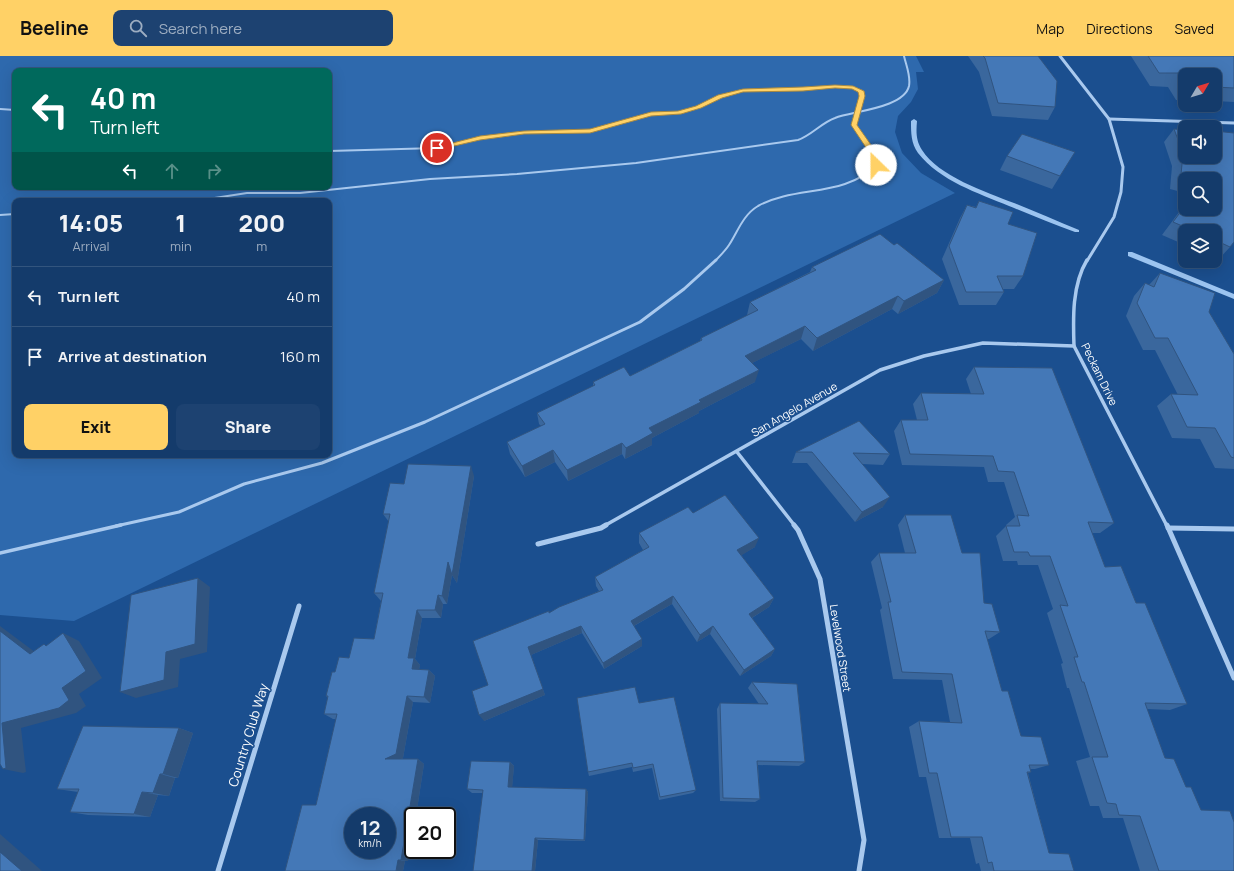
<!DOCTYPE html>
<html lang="en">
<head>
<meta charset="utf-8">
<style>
  :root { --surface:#143b6b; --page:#1d4271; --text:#f1f3f6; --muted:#9dadc1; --line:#33557e; --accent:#ffd166 }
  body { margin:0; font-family:Manrope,sans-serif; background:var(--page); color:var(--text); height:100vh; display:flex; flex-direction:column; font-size:15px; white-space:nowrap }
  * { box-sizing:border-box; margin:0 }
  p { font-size:13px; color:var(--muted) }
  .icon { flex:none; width:22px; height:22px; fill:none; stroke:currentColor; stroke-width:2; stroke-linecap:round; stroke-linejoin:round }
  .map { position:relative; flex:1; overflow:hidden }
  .sheet { position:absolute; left:12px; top:142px; width:320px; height:260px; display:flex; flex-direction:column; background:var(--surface); border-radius:8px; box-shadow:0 4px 16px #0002,0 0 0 1px var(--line) }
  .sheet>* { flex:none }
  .banner { position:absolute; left:12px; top:12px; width:320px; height:122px; border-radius:8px; box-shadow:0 4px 16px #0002,0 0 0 1px var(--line); background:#00695c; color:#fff; overflow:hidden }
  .needle { width:26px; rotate:52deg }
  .fabs { position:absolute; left:1178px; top:12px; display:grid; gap:8px }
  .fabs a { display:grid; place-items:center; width:44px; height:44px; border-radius:8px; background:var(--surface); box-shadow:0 4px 16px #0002,0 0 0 1px var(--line); font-size:20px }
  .speed { position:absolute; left:344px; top:751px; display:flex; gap:8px; font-size:20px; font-weight:700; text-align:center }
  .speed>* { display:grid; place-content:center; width:52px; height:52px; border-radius:50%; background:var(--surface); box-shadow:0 4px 16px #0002,0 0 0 1px var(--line); line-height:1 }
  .speed small { font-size:10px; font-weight:400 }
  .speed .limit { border:2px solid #111; border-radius:6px; background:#fff; color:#111 }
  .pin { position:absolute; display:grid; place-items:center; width:34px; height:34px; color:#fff; margin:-17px; border:2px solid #fff; border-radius:50%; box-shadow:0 1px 4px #0007 }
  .me { position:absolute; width:44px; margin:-22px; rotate:337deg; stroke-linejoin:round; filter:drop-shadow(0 0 3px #0008) }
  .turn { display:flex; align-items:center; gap:14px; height:84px; padding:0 12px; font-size:18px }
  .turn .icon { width:52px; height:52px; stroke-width:2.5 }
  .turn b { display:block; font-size:28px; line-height:34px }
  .lanes { display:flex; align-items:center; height:38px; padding:0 12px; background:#0003; justify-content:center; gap:20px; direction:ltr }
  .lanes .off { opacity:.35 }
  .eta { display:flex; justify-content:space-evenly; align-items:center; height:68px; text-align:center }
  .eta b { font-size:24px; font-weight:800; line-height:28px }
  .action { display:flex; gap:8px; margin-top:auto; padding:8px 12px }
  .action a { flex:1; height:46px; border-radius:8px; background:var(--accent); color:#111; font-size:16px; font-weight:800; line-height:46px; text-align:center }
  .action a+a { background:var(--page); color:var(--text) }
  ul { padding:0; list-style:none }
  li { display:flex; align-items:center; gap:12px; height:60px; padding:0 12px; border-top:1px solid var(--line) }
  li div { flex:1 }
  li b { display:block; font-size:15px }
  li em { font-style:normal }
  header { display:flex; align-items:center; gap:24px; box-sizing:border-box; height:56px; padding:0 20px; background:var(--accent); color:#111 }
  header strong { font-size:19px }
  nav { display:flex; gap:22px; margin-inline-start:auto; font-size:14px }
  .search { width:280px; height:36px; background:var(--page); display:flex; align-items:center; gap:10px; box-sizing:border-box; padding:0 14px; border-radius:8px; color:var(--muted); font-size:15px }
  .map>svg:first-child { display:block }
  .green { fill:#2e69ad; fill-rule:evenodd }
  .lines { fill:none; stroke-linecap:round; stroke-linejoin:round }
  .stream { fill:#9cc4f0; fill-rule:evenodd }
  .service-far2 { stroke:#a9c9ee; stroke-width:2 }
  .service-far1 { stroke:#a9c9ee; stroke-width:3 }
  .service { stroke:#a9c9ee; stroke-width:3.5 }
  .minor-far2 { stroke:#a9c9ee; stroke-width:3 }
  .minor-far1 { stroke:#a9c9ee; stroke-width:3.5 }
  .minor { stroke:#a9c9ee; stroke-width:5 }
  .wall { fill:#3a679d }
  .shaded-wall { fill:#305480 }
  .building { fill:#4478b7; stroke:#305480; fill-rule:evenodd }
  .route { fill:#ffd166; stroke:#a68842 }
  .labels { text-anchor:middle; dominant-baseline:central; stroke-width:3; stroke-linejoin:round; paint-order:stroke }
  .street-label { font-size:11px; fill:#fff; stroke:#1b4f8f }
  .near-street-label { font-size:13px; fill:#fff; stroke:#1b4f8f }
</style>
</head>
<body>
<header>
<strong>Beeline</strong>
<div class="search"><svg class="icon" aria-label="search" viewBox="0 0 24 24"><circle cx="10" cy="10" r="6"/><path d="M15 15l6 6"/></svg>Search here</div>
<nav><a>Map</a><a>Directions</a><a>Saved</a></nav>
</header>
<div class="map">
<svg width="1234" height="815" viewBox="0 0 1234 815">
  <rect width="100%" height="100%" fill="#1b4f8f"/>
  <path class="green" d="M0,0H916L924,16H916L918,33L911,46L898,60L895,76L902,97L921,117L955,137L74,565L0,559ZM15,15H329V131H15ZM15,145H329V399H15Z"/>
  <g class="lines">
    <g class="stream">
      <path d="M914,63L917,65C916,76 916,85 922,94C938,120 986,136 1014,147C1036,156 1057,165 1079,174V176H1075C1053,168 1031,159 1009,150C978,137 940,125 918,97C911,87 911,77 911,65Z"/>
      <polygon points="1128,196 1132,196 1234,238 1234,243 1128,200"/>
    </g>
    <g class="service-far2">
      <polyline points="0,53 15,54"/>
      <path d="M329,95L437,92L480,82L524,76L590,75L651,58L679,57L698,51L720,40L743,34L803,33L835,30L853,31L861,35L862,40L854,69L873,96L877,109C843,142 796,129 758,150C743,159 738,175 729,189C725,195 720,200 715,205"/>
      <path d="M195,145L247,137H300L430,123L517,118L636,107L798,84C812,79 821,67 835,62C853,55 904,52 909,30C911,20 906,9 904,0"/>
      <polyline points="0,159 15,158"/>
    </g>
    <polyline class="service-far1" points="116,470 179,456 244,428 322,407 425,366 640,266 684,233 716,204"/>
    <polyline class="service" points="0,497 121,469"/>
    <g class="minor-far2">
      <polyline points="1060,0 1109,63 1123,111 1121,136 1114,161 1087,205"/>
      <polyline points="1109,63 1234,67"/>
    </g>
    <g class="minor-far1">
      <path d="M1087,204C1072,229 1073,262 1074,290L1167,470"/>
      <polyline points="737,396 795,470"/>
      <polyline points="604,470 880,314 924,300 983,287 1074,290"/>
    </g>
    <g class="minor">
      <polyline points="794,469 798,474 820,523 864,784 859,815"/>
      <polyline points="1167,469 1234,622"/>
      <polyline points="1168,472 1234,473"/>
      <polyline points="538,488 601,472 606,469"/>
      <polyline points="218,815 299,550"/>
    </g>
  </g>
  <g class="wall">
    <polygon points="968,0 1038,0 1055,51 1048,64 992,60 979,16"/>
    <polygon points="1131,0 1234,0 1234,46 1215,45 1215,19 1185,19 1185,44 1176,44 1168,31 1150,30"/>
    <polygon points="1174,73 1215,101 1230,191 1218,204 1215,203 1215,175 1185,175 1185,189 1162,179 1185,148 1185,153 1215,123 1185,123 1185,137 1170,133 1172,110 1164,86"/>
    <polygon points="1007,100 1060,120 1052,133 1000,114"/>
    <polygon points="979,145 1008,168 1023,220 1014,233 1003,233 1004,236 996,249 959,249 942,203 960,162 967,149 976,151"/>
    <polygon points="894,189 944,224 937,237 898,258 892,253 813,295 801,283 752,307 755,326 699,355 699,357 652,382 652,389 625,403 622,398 568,425 555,406 525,421 510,398 507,386 541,370 539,368 537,357 593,330 593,326 630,320 700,285 701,282 747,260 747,259 750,246 810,216 812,211"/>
    <polygon points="1160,217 1209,256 1234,298 1234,413 1215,412 1200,383 1172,382 1157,350 1171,338 1178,339 1155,294 1143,294 1126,260 1134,240 1145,227 1149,229"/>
    <polygon points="974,311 1114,467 1100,477 1092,477 1105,511 1136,547 1187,648 1170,654 1147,653 1165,702 1186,731 1201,754 1234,815 1140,815 1123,762 1103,762 1099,750 1090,750 1076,705 1090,701 1069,632 1067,632 1061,608 1063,607 1047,557 1053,553 1038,509 1018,509 1017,505 1003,505 996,480 1006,470 1006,469 1015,461 1004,426 988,426 984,411 902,409 894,375 901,364 917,364 913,348 921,337 971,338 966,323"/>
    <polygon points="796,396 890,398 883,409 862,408 883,451 855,466 807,407 792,407"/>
    <polygon points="474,420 457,527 452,519 447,548 443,548 441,562 422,562 415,603 420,609 419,613 429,614 435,620 430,647 413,646 403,702 402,703 418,703 424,708 416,760 413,760 413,775 408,805 405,805 403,815 285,815 316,749 336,663 333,663 324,658 328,642 326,640 335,616 349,602 374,583 381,545 374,537 389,466 383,458 404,428"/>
    <polygon points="693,457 755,491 741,499 774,542 769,551 752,562 775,593 771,600 740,620 710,578 697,586 672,548 634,570 642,590 604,613 582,577 531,599 545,639 484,665 488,629 549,557 599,535 596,530 595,521 643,494 639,487 639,477"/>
    <polygon points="905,459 962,497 984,547 1000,576 989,583 987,583 1002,635 1021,680 1049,709 1035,713 1030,713 1031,716 1028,717 1049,797 1074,815 981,815 979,807 976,808 970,782 939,782 926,721 919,721 909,671 919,665 950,666 942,624 893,623 880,554 882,552 871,506 879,497 905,497 898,469"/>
    <polygon points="752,626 797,628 805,706 799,710 758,709 760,743 755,746 720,745 717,653 720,647 759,648 748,632"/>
    <polygon points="639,647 696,734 693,737 659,744 652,712 633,716 632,711 589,720 588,716"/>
    <polygon points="179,672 193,677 178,722 175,722 169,740 158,739 150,761 88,759 70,756 78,736 57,733"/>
    <polygon points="510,706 514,710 512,731 586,733 588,736 585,785 538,784 535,815 483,737 472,737 467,733"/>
  </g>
  <g class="shaded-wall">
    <polygon points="944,224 937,237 898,258 904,245"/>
    <polygon points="898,240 892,253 813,295 817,282"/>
    <polygon points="805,270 801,283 742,312 745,300"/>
    <polygon points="759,314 755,326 699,355 699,357 652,382 652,389 625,403 626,392 649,372 699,344"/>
    <polygon points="622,387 622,398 568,425 567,414"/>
    <polygon points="553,394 555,406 525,421 522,410"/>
    <polygon points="471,410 474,420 457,527 452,519 447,548 442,540 448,506"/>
    <polygon points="890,441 883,451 855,466 862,456"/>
    <polygon points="759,482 755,491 734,504 737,494"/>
    <polygon points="198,522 210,531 207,596 180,603 178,631 136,642 120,636 166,596"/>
    <polygon points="438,539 443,548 441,562 435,554"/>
    <polygon points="673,540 672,548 630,572 631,565"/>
    <polygon points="774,542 769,551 745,566 749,558"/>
    <polygon points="417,554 422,562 415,603 420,609 418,620 412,613 408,602"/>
    <polygon points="0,570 47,605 30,598 0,575"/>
    <polygon points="581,570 582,577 531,599 545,639 484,665 479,659 528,591"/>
    <polygon points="713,570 710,578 697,586 700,579"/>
    <polygon points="63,577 79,585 102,622 79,638 86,650 76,657 21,672 26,716 23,717 3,713 2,667 62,632"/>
    <polygon points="642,583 642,590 604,613 603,607"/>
    <polygon points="775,593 771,600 740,620 744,614"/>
    <polygon points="429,614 435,620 430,647 424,641"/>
    <polygon points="407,640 413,646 403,702 393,707 385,703"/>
    <polygon points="179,672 193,677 178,722 163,718"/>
    <polygon points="418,703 424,708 416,760 413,760 413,775 408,805 401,804"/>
    <polygon points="510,706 514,710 512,734 508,731"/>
    <polygon points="160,718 175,722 169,740 153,737"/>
    <polygon points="586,733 588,736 585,785 584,784"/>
    <polygon points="142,736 158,739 150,761 134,758"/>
    <polygon points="0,778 42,815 22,815 0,796"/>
    <polygon points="535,782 538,784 535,815 532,815"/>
    <polygon points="398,804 405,805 403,815 396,815"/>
  </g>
  <g class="building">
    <polygon points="983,0 1038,0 1057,25 1055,51 998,47 985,2"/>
    <polygon points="1148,0 1234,0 1234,32 1215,31 1215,19 1185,19 1185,29 1178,17 1159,17"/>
    <polygon points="1174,73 1185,74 1185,101 1215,101 1215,75 1234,77 1234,186 1230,191 1215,184 1215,175 1194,175 1173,166 1185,150 1185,153 1215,153 1215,123 1195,123 1181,119 1183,97"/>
    <polygon points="1022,78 1075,96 1060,120 1007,100"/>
    <polygon points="979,145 1013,156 1008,168 1037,177 1023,220 997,220 1004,236 966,236 949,190 967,149 976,152"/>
    <polygon points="880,178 894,189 897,187 944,224 904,245 898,240 817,282 805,270 745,300 759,314 699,344 701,346 649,372 653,377 626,392 622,387 567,414 553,394 522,410 507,386 545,368 537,357 595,329 593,326 624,311 630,320 702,284 701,282 758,254 750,246 816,214 812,211"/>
    <polygon points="1160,217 1215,237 1209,256 1234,298 1234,402 1231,401 1215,372 1187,371 1171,338 1198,339 1168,282 1155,282 1137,247 1145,227 1154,231"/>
    <polygon points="974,311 1052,312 1114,467 1088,466 1105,511 1121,510 1136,547 1145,547 1187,648 1145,647 1165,702 1174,703 1186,731 1191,731 1201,754 1230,755 1234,766 1234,815 1159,815 1140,760 1119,759 1116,748 1107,747 1092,701 1108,701 1084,626 1082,626 1074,601 1078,601 1060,549 1068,550 1050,500 1030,500 1028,496 1014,496 1006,470 1020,470 1017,459 1029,460 1014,416 998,415 993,400 910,398 901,364 928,364 921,337 984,338"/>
    <polygon points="859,365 890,398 853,397 890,441 862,456 812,396 796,396"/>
    <path d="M408,408L471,410L452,519L448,506L442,540L438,539L435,554H417L408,602H414L412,613L429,614L424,641L407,640L396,698L385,703H418L401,804H398L396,815H285L302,749H316L337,658H324L328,640H326L332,616H335L339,601L349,602L354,582L374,583L383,537H374L390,458H383L390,427L404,428ZM353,760H387V794H353Z"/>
    <polygon points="725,439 759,482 737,494 774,542 749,558 775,593 744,614 713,570 700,579 673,540 631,565 642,583 603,607 581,570 528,591 543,633 479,659 472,635 488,629 473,585 549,555 549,557 559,551 603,534 595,521 649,491 639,477 688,451 693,457"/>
    <polygon points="905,459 951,459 962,497 980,497 984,547 992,548 1000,576 985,575 1002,635 1008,635 1021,680 1041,681 1049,709 1029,709 1031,716 1027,716 1049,797 1069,798 1074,815 994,815 992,806 988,807 982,781 951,781 937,717 929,717 919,665 962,667 952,618 902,616 888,546 891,546 879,497 916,497"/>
    <polygon points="198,522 195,588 166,596 164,624 120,636 131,539"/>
    <polygon points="0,575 30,598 44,588 46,590 63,577 86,615 62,632 69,644 59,652 2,667 6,712 3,713 0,708"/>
    <polygon points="752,626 797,628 805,706 757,705 760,743 723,742 720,647 768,648"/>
    <polygon points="635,631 639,647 674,641 696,734 660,741 653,708 633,712 632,707 588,716 577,642"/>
    <polygon points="83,670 179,672 163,718 160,718 153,737 142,736 134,758 70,756 79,733 57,733"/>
    <polygon points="471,705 510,706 508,731 586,733 584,784 535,782 532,815 473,815 483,734 467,733"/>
    <polygon points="0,796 22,815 0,815"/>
  </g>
  <polygon class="route" points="835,29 853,30 864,35 865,40 857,69 876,96 880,109 879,110 874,110 869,96 851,69 859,40 858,36 852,33 835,32 803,35 743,36 722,42 701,52 681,58 651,60 590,77 524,78 480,84 437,94 433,92 480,80 524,75 590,73 651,56 678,55 696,50 718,39 743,33 803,31"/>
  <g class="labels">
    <g class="street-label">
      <text transform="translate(1100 318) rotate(64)">Peckam Drive</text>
      <text transform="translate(794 353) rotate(-30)">San Angelo Avenue</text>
      <text transform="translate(841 592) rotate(81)">Levelwood Street</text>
    </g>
    <g class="near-street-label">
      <text transform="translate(248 679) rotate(-73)">Country Club Way</text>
    </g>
  </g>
</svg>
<div class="fabs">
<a><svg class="needle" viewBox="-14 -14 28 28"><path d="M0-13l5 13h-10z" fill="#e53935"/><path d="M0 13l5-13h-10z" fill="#9dadc1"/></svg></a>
<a><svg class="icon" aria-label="sound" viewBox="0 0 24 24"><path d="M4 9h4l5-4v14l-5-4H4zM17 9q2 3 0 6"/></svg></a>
<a><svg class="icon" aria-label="search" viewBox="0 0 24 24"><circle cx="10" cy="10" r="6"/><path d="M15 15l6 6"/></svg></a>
<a><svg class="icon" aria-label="layers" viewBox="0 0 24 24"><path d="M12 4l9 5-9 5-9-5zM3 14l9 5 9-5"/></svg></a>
</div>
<div class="speed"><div>12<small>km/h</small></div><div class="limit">20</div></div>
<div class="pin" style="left:437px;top:92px;background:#d93025"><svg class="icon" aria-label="arrive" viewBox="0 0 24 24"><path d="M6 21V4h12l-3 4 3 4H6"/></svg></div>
<svg class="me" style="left:876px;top:109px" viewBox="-20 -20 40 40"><circle r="19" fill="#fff"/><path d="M0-13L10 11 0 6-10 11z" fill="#ffd166"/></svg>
<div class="banner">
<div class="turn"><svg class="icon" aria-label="left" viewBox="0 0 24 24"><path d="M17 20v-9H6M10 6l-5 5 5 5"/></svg><div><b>40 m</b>Turn left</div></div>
<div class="lanes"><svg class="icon" aria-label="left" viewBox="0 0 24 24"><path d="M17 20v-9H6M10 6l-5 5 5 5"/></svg><svg class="icon off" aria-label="ahead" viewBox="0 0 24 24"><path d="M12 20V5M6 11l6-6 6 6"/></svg><svg class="icon off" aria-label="right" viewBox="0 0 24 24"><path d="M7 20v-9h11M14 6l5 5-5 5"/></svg></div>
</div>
<section class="sheet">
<div class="eta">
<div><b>14:05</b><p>Arrival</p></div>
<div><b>1</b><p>min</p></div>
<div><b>200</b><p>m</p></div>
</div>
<ul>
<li><svg class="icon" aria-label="left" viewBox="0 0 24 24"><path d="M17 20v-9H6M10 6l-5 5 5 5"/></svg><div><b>Turn left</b></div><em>40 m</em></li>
<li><svg class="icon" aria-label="arrive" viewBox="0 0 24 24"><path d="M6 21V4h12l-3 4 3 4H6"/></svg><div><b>Arrive at destination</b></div><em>160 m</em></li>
</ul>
<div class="action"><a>Exit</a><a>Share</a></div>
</section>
</div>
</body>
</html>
